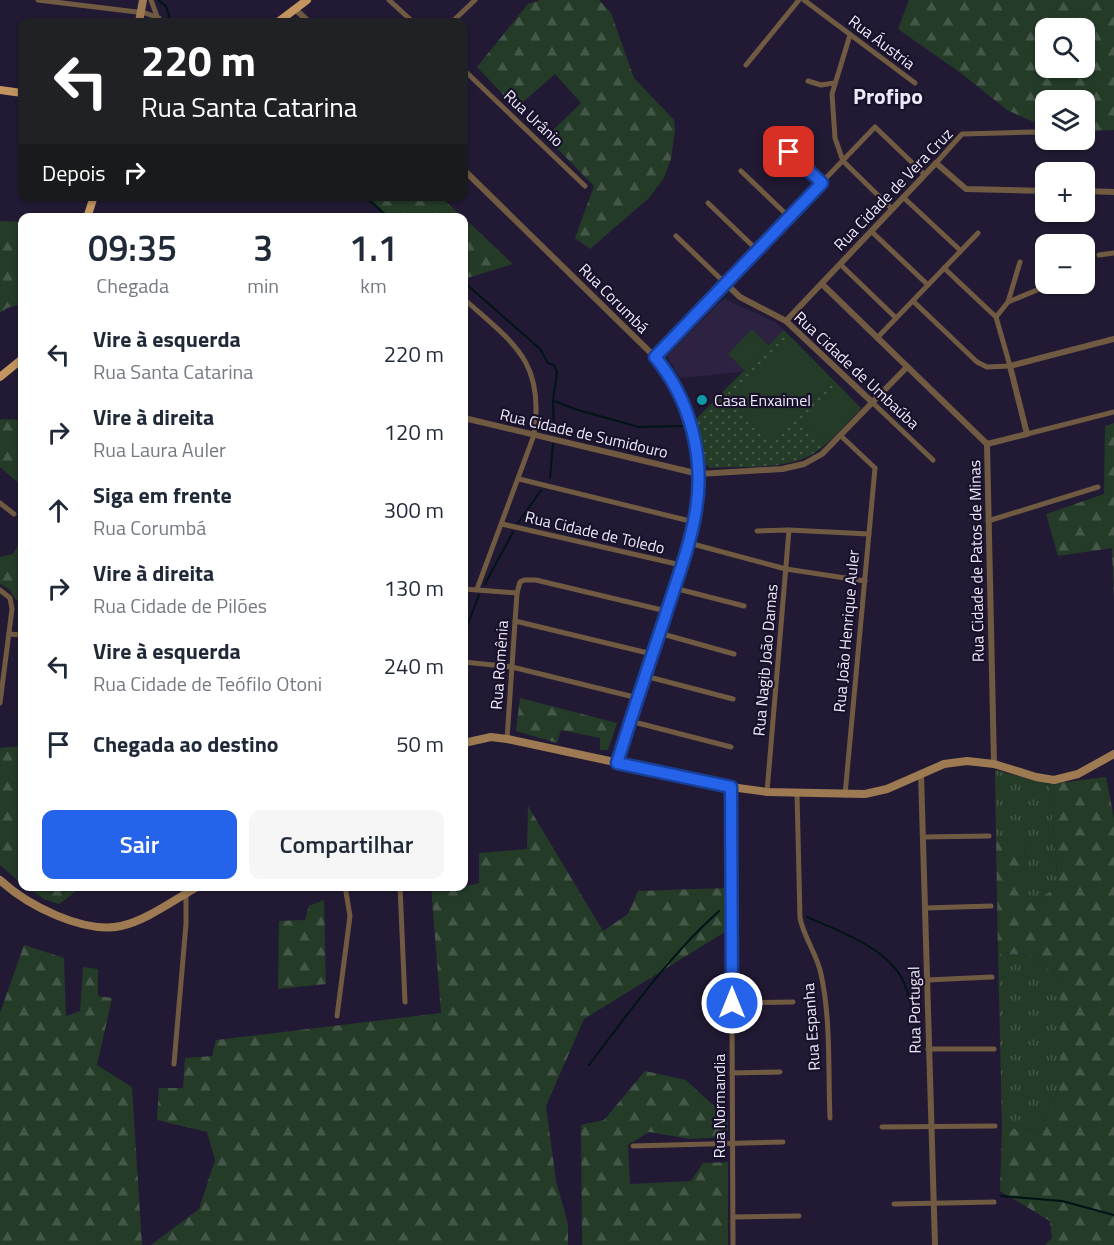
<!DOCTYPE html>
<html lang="pt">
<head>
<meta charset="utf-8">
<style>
  :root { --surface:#fff; --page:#f6f6f7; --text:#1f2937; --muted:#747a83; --accent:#2563eb }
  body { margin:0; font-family:"Titillium Web",sans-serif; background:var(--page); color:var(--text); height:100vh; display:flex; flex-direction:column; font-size:22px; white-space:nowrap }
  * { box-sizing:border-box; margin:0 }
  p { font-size:20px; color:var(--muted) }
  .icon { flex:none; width:33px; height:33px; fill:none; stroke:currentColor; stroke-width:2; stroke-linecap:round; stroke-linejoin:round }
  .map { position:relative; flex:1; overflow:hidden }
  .details { position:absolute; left:18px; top:213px; width:450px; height:678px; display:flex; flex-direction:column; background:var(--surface); border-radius:12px; box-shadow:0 2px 4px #0004 }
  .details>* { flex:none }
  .hud { position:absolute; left:18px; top:18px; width:450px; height:183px; border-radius:12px; box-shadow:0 2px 4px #0004; background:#202124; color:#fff; overflow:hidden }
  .buttons { position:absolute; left:1035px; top:18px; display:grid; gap:12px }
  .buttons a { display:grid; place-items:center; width:60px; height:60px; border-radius:12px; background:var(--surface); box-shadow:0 2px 4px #0004; font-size:30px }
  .pin { position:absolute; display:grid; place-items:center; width:51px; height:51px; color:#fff; margin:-26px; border-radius:12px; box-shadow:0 3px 9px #0006 }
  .me { position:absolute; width:66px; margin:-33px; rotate:0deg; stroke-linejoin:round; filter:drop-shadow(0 0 4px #0008) }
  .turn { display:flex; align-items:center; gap:21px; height:126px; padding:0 24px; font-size:27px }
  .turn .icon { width:78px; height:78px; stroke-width:2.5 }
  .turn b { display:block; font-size:42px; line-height:51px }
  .then { display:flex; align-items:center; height:57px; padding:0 24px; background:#0003; gap:12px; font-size:22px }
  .eta { display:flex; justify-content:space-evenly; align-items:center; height:102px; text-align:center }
  .eta b { font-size:36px; font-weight:600; line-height:42px }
  .action { display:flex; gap:12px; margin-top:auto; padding:12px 24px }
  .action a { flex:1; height:69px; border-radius:12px; background:var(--accent); color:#fff; font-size:24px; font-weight:600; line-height:69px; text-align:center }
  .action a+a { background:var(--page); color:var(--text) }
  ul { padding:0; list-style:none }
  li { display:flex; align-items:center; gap:18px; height:78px; padding:0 24px }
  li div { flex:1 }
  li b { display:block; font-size:22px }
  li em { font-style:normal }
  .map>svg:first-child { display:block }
  .built { fill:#2d2242 }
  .grass { fill:url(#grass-tufts) }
  .forest { fill:url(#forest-firs); fill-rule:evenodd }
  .park { fill:url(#park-dots) }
  .pitch { fill:#243b28 }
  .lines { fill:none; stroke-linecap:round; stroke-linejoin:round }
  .stream { stroke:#001417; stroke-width:2 }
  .minor { stroke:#705a41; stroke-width:5 }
  .tertiary { stroke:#705a41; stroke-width:6 }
  .secondary { stroke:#9e7a52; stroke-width:8 }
  .primary { stroke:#c2945f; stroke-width:8 }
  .route-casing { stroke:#184099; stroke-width:15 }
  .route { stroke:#2563eb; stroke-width:10 }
  .culture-dot { fill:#0f9aa8; stroke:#19112a; stroke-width:2 }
  .labels { text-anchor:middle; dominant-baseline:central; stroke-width:4.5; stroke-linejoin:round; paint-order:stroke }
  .street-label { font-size:16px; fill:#ede9fb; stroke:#19112a }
  .poi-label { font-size:16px; fill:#ede9fb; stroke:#19112a; text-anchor:start }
  .district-label { font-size:22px; font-weight:bold; fill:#ede9fb; stroke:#19112a }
</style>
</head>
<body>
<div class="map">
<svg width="1114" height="1245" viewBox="0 0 1114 1245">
  <defs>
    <pattern id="grass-tufts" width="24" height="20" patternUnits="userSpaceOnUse" patternTransform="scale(1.5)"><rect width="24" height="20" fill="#243b28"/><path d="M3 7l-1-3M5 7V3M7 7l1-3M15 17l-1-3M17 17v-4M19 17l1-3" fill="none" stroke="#445748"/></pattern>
    <pattern id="forest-firs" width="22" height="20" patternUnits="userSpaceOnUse" patternTransform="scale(1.5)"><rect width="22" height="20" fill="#243b28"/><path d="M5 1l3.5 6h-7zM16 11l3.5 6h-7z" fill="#445748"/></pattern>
    <pattern id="park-dots" width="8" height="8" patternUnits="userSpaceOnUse" patternTransform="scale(1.5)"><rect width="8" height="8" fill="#243b28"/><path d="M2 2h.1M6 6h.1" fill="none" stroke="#445748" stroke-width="1.8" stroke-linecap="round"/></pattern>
  </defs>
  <rect width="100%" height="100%" fill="#221a34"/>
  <polygon class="built" points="725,299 775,322 784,330 742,372 680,378 667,356 720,302"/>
  <g class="grass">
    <polygon points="995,770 1050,784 1058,887 1027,906 1024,844 996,840"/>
    <polygon points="998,954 1033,955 1060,980 1060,1087 1039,1130 1002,1128"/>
  </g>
  <g class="forest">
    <polygon points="540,0 599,0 611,13 634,78 674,120 675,130 671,159 664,178 649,198 590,249 575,238 594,186 546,137 581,103 555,74 516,108 477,67 528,4"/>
    <path d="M909,0H1114V130L1085,131L1084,100H1046L1045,127L1007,110L962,74L898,29ZM1046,28H1084V68H1046Z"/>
    <polygon points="366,197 441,197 463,218 390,217"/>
    <polygon points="464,218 513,264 464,279"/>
    <polygon points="0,221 22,222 22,304 7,308 0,313"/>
    <polygon points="0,419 22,420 22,486 0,467"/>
    <polygon points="1114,423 1114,602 1112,548 1058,556 1046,514 1104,494 1105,426"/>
    <polygon points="22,539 22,600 16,600 9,589 0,584 0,557 13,554"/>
    <polygon points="520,698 617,723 608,750 600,750 600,738 561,730 557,743 516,731"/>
    <polygon points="22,746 22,884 0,865 0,748"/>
    <polygon points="1106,777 1114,818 1114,1245 1045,1245 1052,1238 1050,1221 1000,1191 1002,1128 1039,1130 1060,1087 1060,980 1033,955 998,954 996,840 1024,843 1028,905 1058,887 1050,784"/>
    <polygon points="528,806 603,931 628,914 638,891 725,888 725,932 584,1019 546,1106 556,1181 568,1224 568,1245 151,1245 199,1209 215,1160 207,1132 157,1120 159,1088 183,1088 185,1058 212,1056 216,1040 441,1013 431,887 448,887 449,891 479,883 479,853 527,849"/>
    <polygon points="26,887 79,886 79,887 78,890 59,904 44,899"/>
    <polygon points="324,900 326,984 278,989 279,921 305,920 309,906"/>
    <polygon points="24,945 64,958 66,1016 80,1011 83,967 98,969 98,996 112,998 97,1065 132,1087 142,1245 0,1245 0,1013"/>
    <polygon points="645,1071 686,1080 728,1119 727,1137 690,1139 649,1132 628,1145 630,1184 691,1181 703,1163 728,1162 728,1245 582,1245 581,1125 604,1120"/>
  </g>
  <path class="park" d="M784,330L861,408C846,424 830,444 811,455C785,470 740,466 710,468L704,463L697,418Z"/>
  <g class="pitch">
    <polygon points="752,329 769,346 744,370 728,354"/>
    <polygon points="791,341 833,383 772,444 730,402"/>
    <polygon points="835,386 860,410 825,444 801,420"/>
  </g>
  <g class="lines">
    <g class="stream">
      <polyline points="158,0 166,6 171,22"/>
      <polyline points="365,196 389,218"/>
      <polyline points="464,282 540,349 548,363 554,365 557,372 553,401 554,433"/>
      <polyline points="554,401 578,410 639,427 682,426"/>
      <polyline points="550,478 553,444"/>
      <polyline points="518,523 541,490"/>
      <polyline points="485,584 513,532"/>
      <polyline points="464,626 468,624 479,595"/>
      <path d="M807,917C839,931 890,949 904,983C911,999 914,1016 919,1032"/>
      <path d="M589,1065C630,1011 669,956 719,911"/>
      <polyline points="1001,1196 1062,1201 1114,1215"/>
    </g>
    <g class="minor">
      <polyline points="38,0 145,13 159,18"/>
      <polyline points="151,0 159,22"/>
      <polyline points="389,0 413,22"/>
      <polyline points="804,0 915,83"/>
      <polyline points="452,22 475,0"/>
      <polyline points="850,35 832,94 835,138 843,161 892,209"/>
      <polyline points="746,65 799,0"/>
      <polyline points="464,70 585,186"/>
      <polyline points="808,81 821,85 834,83"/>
      <polyline points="773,137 822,183"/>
      <polyline points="936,163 962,134 1032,132 1046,133"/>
      <polyline points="741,171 789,217"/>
      <polyline points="903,197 961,251"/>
      <polyline points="708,203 757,250"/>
      <polyline points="26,216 37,218"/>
      <polyline points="871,231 928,285"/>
      <polyline points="676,236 725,283 875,127 924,174"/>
      <polyline points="1099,255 1114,253"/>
      <polyline points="840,264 896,318"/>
      <path d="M464,299C514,344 545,361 534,435L477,589"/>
      <polyline points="913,301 977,362 987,367 1010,366 996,317 944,268"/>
      <polyline points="1008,302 1020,262"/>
      <polyline points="996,317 1008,302 1037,290 1060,285"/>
      <polyline points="877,338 978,233"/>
      <polyline points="873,403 933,460"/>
      <polyline points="1027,434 1114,412"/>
      <polyline points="841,436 875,468 845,795"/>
      <polyline points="519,479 694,522"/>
      <polyline points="0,503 14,514"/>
      <polyline points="988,521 1098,487"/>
      <polyline points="502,524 681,565"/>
      <polyline points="757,531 789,530 869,534"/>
      <polyline points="689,543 786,569 865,581"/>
      <polyline points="674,588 744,606"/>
      <polyline points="464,589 517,593"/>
      <polyline points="0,590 10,598 12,609 0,703"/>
      <polyline points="515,621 652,654"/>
      <polyline points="659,633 734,654"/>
      <polyline points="9,634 22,635"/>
      <polyline points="464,662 512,667 638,698"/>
      <polyline points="645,676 733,699"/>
      <polyline points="630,721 731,747"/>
      <polyline points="507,739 517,593 520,582 524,580 536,580 666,611"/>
      <polyline points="731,787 733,1245"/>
      <polyline points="767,792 789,530"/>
      <path d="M797,793L800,918C804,938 817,954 821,974C831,1019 828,1072 830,1118"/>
      <polyline points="923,837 989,836"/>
      <polyline points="400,886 405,1002"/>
      <polyline points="925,908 991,906"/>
      <polyline points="927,980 992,977"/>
      <polyline points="732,1003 793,1002"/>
      <polyline points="337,1016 350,916 345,886"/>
      <polyline points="928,1049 994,1049"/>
      <polyline points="174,1064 186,924 186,893"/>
      <polyline points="732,1073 780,1072"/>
      <polyline points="882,1127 995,1126"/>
      <polyline points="633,1146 783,1142"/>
      <polyline points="894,1204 994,1202"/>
      <polyline points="733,1217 799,1216"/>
    </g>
    <g class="tertiary">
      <polyline points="295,9 309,22"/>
      <path d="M464,170L655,357C696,406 706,471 692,532L617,763"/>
      <polyline points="1084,191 1114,192"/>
      <polyline points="822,284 987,444 994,764"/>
      <polyline points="786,321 936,163 966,189 1046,191"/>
      <polyline points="655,357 725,283 740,297 786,321 873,403"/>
      <polyline points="464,418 699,474 782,469 804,464 822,454 907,367"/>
      <polyline points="987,444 1027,434 1010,366 1114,339"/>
      <polyline points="921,774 935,1245"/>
    </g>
    <g class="secondary">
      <polyline points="139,22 143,0"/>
      <polyline points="464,743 491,737 507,739 731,787 767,792 865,794 887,789 944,764 967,761 994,764 1036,777 1054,780 1078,774 1114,754"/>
      <path d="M0,880C27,905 83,934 121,926C146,921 175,899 199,886"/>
    </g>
    <g class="primary">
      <polyline points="278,22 307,0"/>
      <polyline points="0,90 22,93"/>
      <polyline points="87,218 94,196"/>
      <polyline points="0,377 22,359"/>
    </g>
  </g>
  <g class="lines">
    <defs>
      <path id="route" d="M732,1003L731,787L617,763C632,715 648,667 664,620C675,584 690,548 696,510C705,457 690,399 655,357L822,183L789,152"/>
    </defs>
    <use href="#route" class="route-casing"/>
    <use href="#route" class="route"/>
  </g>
  <circle class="culture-dot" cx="702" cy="400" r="6"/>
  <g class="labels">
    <g class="street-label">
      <text transform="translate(882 42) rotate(37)">Rua Áustria</text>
      <text transform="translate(534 118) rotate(43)">Rua Urânio</text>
      <text transform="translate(893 189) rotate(-46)">Rua Cidade de Vera Cruz</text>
      <text transform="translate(614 298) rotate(45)">Rua Corumbá</text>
      <text transform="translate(857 370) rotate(43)">Rua Cidade de Umbaúba</text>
      <text transform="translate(584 433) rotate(13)">Rua Cidade de Sumidouro</text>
      <text transform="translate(595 532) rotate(13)">Rua Cidade de Toledo</text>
      <text transform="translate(976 561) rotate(-91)">Rua Cidade de Patos de Minas</text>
      <text transform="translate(846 631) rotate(-85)">Rua João Henrique Auler</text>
      <text transform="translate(765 660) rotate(-85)">Rua Nagib João Damas</text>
      <text transform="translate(499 665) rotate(-86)">Rua Romênia</text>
      <text transform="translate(914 1010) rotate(-91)">Rua Portugal</text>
      <text transform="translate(811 1027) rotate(-94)">Rua Espanha</text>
      <text transform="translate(719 1106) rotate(-90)">Rua Normandia</text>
    </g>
    <g class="poi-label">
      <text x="714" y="400">Casa Enxaimel</text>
    </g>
    <g class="district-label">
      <text x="888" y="96">Profipo</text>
    </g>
  </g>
</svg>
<div class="buttons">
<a><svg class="icon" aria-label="search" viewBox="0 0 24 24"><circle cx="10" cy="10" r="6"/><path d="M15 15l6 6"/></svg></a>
<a><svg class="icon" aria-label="layers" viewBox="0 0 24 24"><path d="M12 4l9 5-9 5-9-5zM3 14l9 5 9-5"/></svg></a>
<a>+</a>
<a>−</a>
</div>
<div class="pin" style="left:789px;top:152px;background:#d93025"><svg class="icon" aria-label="arrive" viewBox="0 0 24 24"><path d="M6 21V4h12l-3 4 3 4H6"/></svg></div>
<svg class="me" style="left:732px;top:1003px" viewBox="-20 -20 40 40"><circle r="17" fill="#2563eb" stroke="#fff" stroke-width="3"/><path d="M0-11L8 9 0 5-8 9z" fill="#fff"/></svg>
<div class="hud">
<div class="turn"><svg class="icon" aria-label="left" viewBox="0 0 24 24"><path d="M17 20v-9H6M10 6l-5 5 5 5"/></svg><div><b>220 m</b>Rua Santa Catarina</div></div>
<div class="then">Depois<svg class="icon" aria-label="right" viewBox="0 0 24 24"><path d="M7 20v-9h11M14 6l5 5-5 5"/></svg></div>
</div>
<section class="details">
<div class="eta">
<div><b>09:35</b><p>Chegada</p></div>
<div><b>3</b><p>min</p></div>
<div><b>1.1</b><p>km</p></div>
</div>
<ul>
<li><svg class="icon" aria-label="left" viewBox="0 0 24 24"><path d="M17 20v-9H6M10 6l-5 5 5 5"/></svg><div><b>Vire à esquerda</b><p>Rua Santa Catarina</p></div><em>220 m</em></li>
<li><svg class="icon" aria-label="right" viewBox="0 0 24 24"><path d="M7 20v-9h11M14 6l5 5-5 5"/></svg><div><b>Vire à direita</b><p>Rua Laura Auler</p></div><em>120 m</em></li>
<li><svg class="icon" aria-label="ahead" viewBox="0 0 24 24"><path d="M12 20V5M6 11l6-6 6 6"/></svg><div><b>Siga em frente</b><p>Rua Corumbá</p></div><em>300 m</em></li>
<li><svg class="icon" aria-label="right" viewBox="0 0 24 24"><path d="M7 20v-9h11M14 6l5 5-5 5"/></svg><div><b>Vire à direita</b><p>Rua Cidade de Pilões</p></div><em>130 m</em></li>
<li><svg class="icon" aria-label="left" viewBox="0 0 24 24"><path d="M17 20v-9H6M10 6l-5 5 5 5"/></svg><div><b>Vire à esquerda</b><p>Rua Cidade de Teófilo Otoni</p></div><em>240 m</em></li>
<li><svg class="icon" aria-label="arrive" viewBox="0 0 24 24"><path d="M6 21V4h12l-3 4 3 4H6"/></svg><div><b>Chegada ao destino</b></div><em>50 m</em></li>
</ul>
<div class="action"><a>Sair</a><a>Compartilhar</a></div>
</section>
</div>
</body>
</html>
